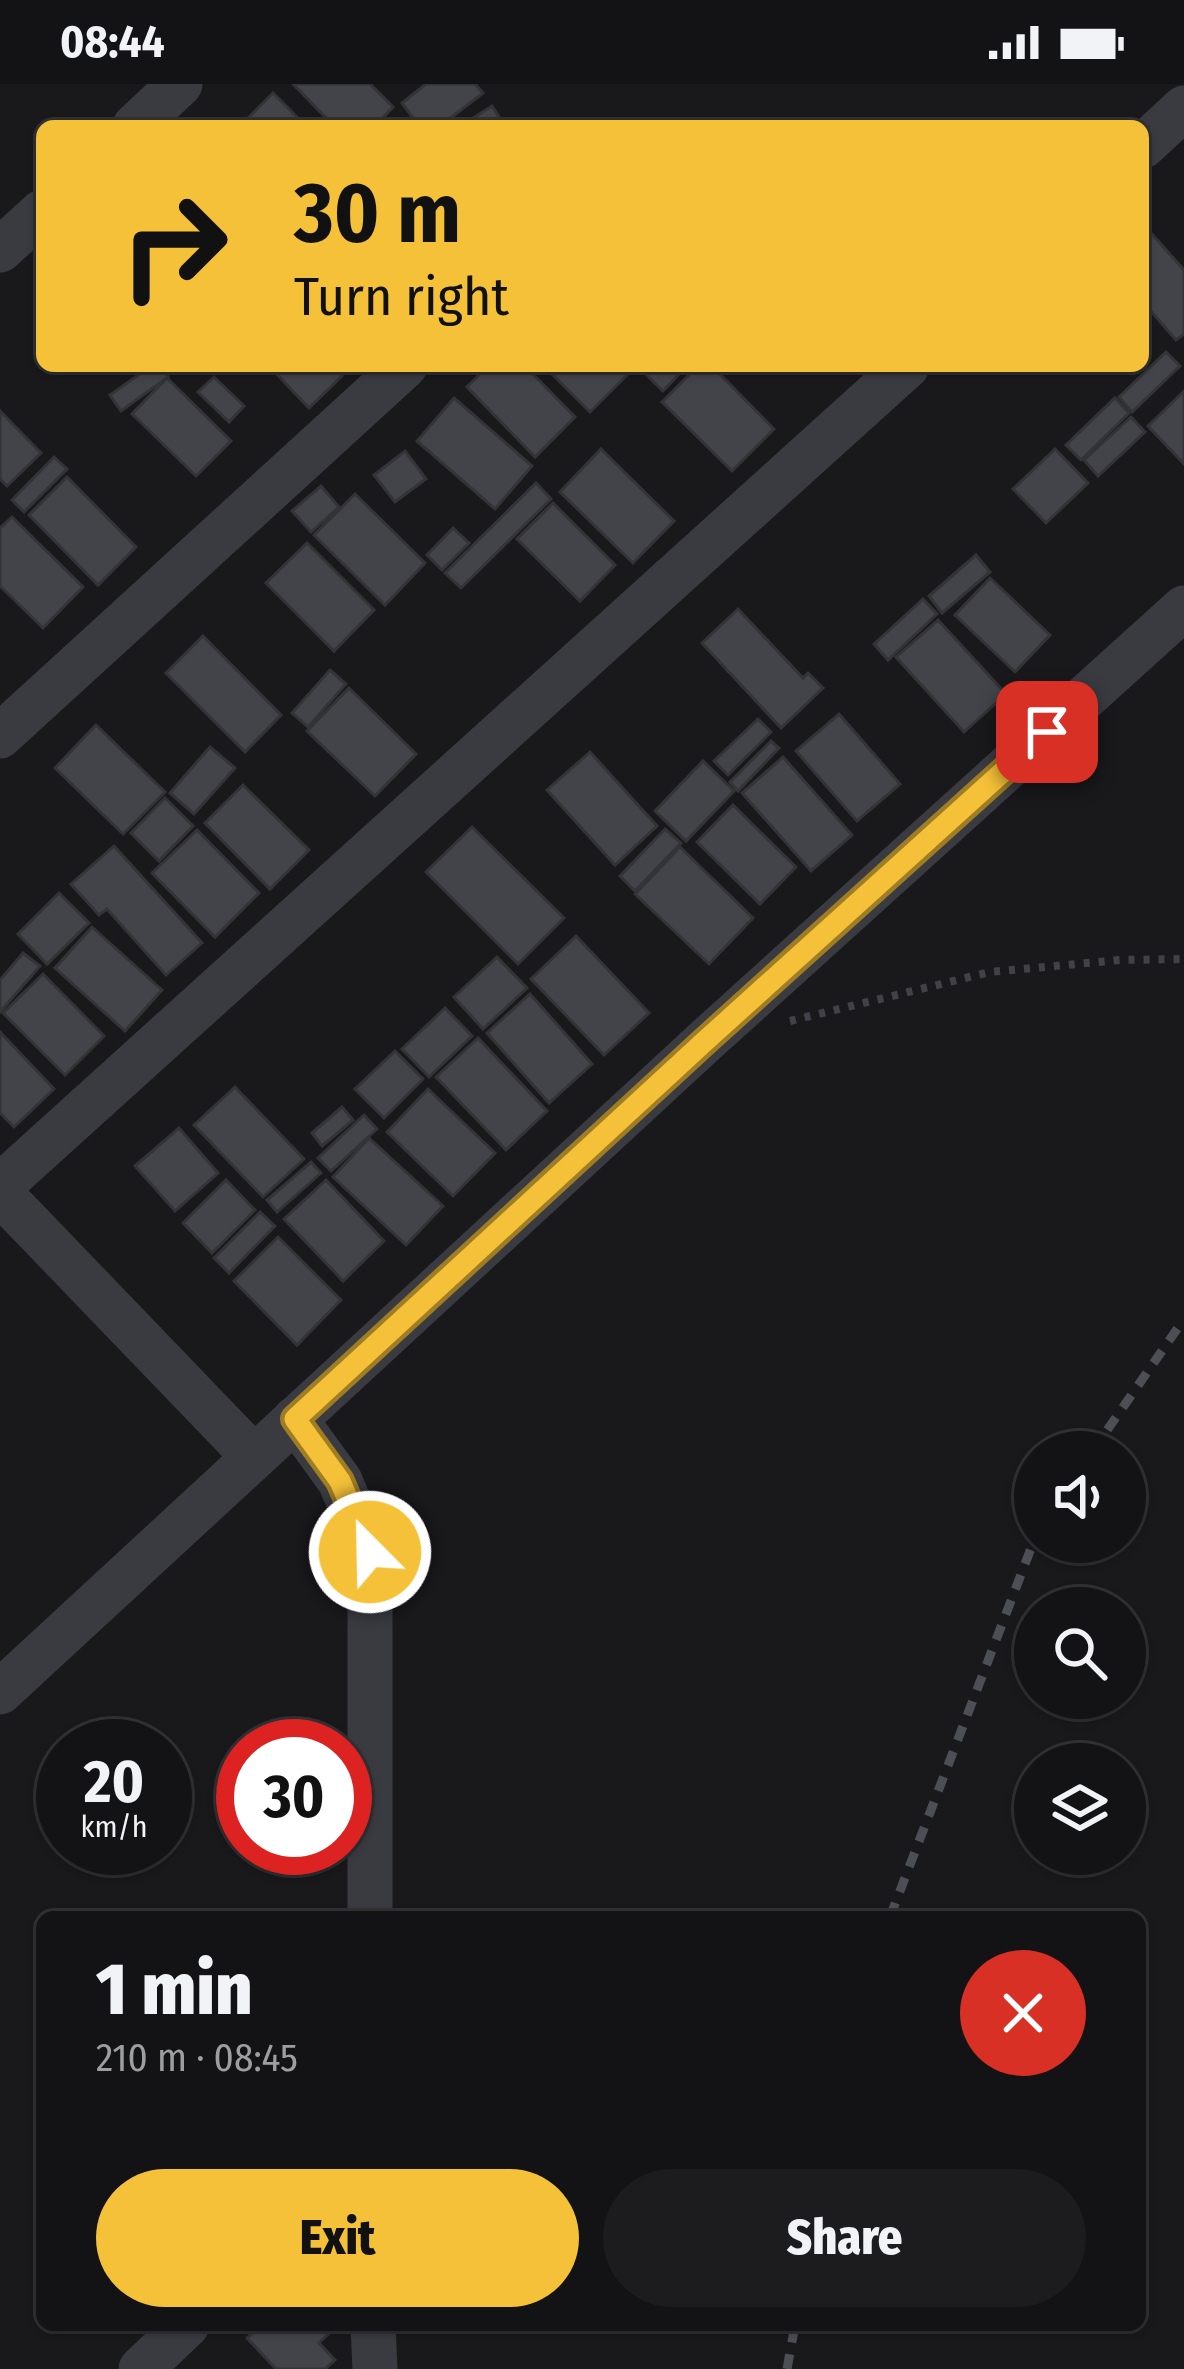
<!DOCTYPE html>
<html lang="en">
<head>
<meta charset="utf-8">
<style>
  :root { --surface:#131315; --page:#1c1c1e; --text:#f1f3f6; --muted:#9d9ea0; --line:#323234; --accent:#f5c138 }
  body { margin:0; font-family:"Fira Sans Condensed",sans-serif; background:var(--page); color:var(--text); height:100vh; display:flex; flex-direction:column; font-size:45px; white-space:nowrap }
  * { box-sizing:border-box; margin:0 }
  p { font-size:39px; color:var(--muted) }
  .icon { flex:none; width:66px; height:66px; fill:none; stroke:currentColor; stroke-width:2; stroke-linecap:round; stroke-linejoin:round }
  .map { position:relative; flex:1; overflow:hidden }
  .sheet { position:absolute; left:36px; top:1827px; width:1110px; height:420px; display:flex; flex-direction:column; background:var(--surface); border-radius:18px; box-shadow:0 3px 9px #0004,0 0 0 3px var(--line) }
  .sheet>* { flex:none }
  .banner { position:absolute; left:36px; top:36px; width:1113px; height:252px; border-radius:18px; box-shadow:0 3px 9px #0004,0 0 0 3px var(--line); background:#f5c138; color:#111; overflow:hidden }
  .buttons { position:absolute; left:1014px; top:1347px; display:grid; gap:24px }
  .buttons a { display:grid; place-items:center; width:132px; height:132px; border-radius:50%; background:var(--surface); box-shadow:0 3px 9px #0004,0 0 0 3px var(--line); font-size:60px }
  .speed { position:absolute; left:36px; top:1635px; display:flex; gap:24px; font-size:60px; font-weight:700; text-align:center }
  .speed>* { display:grid; place-content:center; width:156px; height:156px; border-radius:50%; background:var(--surface); box-shadow:0 3px 9px #0004,0 0 0 3px var(--line); line-height:1 }
  .speed small { font-size:30px; font-weight:400 }
  .speed .limit { border:18px solid #d22; background:#fff; color:#111 }
  .pin { position:absolute; display:grid; place-items:center; width:102px; height:102px; color:#fff; margin:-51px; border-radius:24px; box-shadow:0 6px 18px #0006 }
  .me { position:absolute; width:132px; margin:-66px; rotate:337deg; stroke-linejoin:round; filter:drop-shadow(0 0 9px #0008) }
  .turn { display:flex; align-items:center; gap:42px; height:252px; padding:0 60px; font-size:54px }
  .turn .icon { width:156px; height:156px; stroke-width:2.5 }
  .turn b { display:block; font-size:84px; line-height:102px }
  .round { display:grid; place-items:center; flex:none; width:126px; height:126px; border-radius:63px; background:var(--page) }
  .head { display:flex; align-items:center; justify-content:space-between; height:204px; padding:0 60px }
  h1 { font-size:72px; font-weight:800; line-height:90px }
  .button { display:flex; gap:24px; margin-top:auto; padding:24px 60px }
  .button a { flex:1; height:138px; border-radius:72px; background:var(--accent); color:#111; font-size:48px; font-weight:800; line-height:138px; text-align:center }
  .button a+a { background:var(--page); color:var(--text) }
  .status { display:flex; justify-content:space-between; align-items:center; height:84px; padding:0 60px; background:var(--surface); direction:ltr }
  .status svg { height:33px; fill:currentColor }
  .map>svg:first-child { display:block }
  .building { fill:#434449; stroke:#333338; stroke-width:3 }
  .lines { fill:none; stroke-linecap:round; stroke-linejoin:round }
  .path { stroke:#404248; stroke-width:8; stroke-dasharray:6 9; stroke-linecap:butt }
  .minor { stroke:#3a3b41; stroke-width:45 }
  .rail { stroke:#4d4f56; stroke-width:9; stroke-dasharray:15 12; stroke-linecap:butt }
  .route-casing { stroke:#9f7d24; stroke-width:30 }
  .route { stroke:#f5c138; stroke-width:21 }
</style>
</head>
<body>
<div class="status"><b>08:44</b><svg viewBox="0 0 49 12"><path d="M0 12V9h3v3zM5 12V6h3v6zM10 12V3h3v9zM15 12V0h3v12zM26 1h20v11H26zM47 4h2v5h-2z"/></svg></div>
<div class="map">
<svg width="1184" height="2285" viewBox="0 0 1184 2285">
  <rect width="100%" height="100%" fill="#19191c"/>
  <g class="building">
    <polygon points="293,0 370,0 393,23 375,42 334,42"/>
    <polygon points="426,0 475,0 483,9 440,42 419,42 402,19"/>
    <polygon points="273,9 306,42 240,42"/>
    <polygon points="492,22 505,42 461,42"/>
    <polygon points="1151,149 1184,186 1184,250 1176,256 1143,218 1143,155"/>
    <polygon points="1166,268 1180,282 1132,328 1119,313"/>
    <polygon points="151,282 160,282 168,293 121,327 110,311"/>
    <polygon points="269,282 352,282 309,324"/>
    <polygon points="488,282 525,282 575,333 535,373 467,303"/>
    <polygon points="544,282 622,282 629,289 590,328"/>
    <polygon points="637,282 687,282 663,307"/>
    <polygon points="698,282 712,282 774,345 732,387 662,318"/>
    <polygon points="214,293 244,322 229,338 198,308"/>
    <polygon points="167,294 231,357 196,392 132,330"/>
    <polygon points="1184,307 1184,380 1148,342"/>
    <polygon points="454,314 532,382 495,425 417,357"/>
    <polygon points="1115,314 1129,329 1081,376 1066,361"/>
    <polygon points="0,327 41,369 7,402 0,395"/>
    <polygon points="1131,333 1145,348 1098,392 1084,376"/>
    <polygon points="601,365 674,437 633,479 560,408"/>
    <polygon points="1055,365 1088,399 1046,439 1013,405"/>
    <polygon points="405,367 426,395 395,418 374,391"/>
    <polygon points="54,373 67,385 24,428 12,416"/>
    <polygon points="67,393 136,463 98,501 29,431"/>
    <polygon points="536,399 551,415 461,504 445,489"/>
    <polygon points="321,402 339,423 311,448 292,427"/>
    <polygon points="355,410 425,479 385,521 314,451"/>
    <polygon points="553,419 615,481 580,517 517,455"/>
    <polygon points="12,433 83,503 43,544 0,502 0,444"/>
    <polygon points="453,444 469,459 442,486 427,471"/>
    <polygon points="307,459 374,526 334,567 266,499"/>
    <polygon points="976,471 990,488 942,529 929,512"/>
    <polygon points="990,494 1050,551 1015,588 955,531"/>
    <polygon points="923,515 937,530 888,576 874,560"/>
    <polygon points="738,525 803,594 808,589 823,604 781,644 702,559"/>
    <polygon points="938,536 1006,610 964,648 896,573"/>
    <polygon points="203,552 281,631 245,668 166,589"/>
    <polygon points="330,586 346,600 308,643 292,629"/>
    <polygon points="349,604 416,670 375,712 307,647"/>
    <polygon points="839,630 900,700 857,737 796,667"/>
    <polygon points="758,635 771,648 728,691 714,677"/>
    <polygon points="96,641 165,708 123,750 55,684"/>
    <polygon points="771,657 779,664 738,707 730,698"/>
    <polygon points="210,663 235,684 194,730 170,709"/>
    <polygon points="590,668 657,742 615,781 547,706"/>
    <polygon points="783,673 852,751 811,787 742,709"/>
    <polygon points="703,677 734,707 686,757 655,727"/>
    <polygon points="243,701 309,766 270,805 205,739"/>
    <polygon points="165,714 193,742 159,777 131,749"/>
    <polygon points="733,721 796,783 760,820 697,758"/>
    <polygon points="472,743 564,834 518,880 426,788"/>
    <polygon points="665,745 681,759 635,807 620,792"/>
    <polygon points="197,746 259,809 215,853 152,789"/>
    <polygon points="114,762 202,859 166,891 107,825 99,831 71,800"/>
    <polygon points="680,763 753,834 709,880 635,810"/>
    <polygon points="59,809 89,839 47,880 18,850"/>
    <polygon points="92,843 162,906 125,947 55,884"/>
    <polygon points="576,852 649,929 604,971 531,895"/>
    <polygon points="23,869 40,882 0,928 0,896"/>
    <polygon points="497,873 527,904 483,945 454,913"/>
    <polygon points="43,890 104,952 65,991 3,929"/>
    <polygon points="530,910 592,980 549,1019 487,949"/>
    <polygon points="445,924 472,952 429,993 402,965"/>
    <polygon points="0,948 54,1005 14,1043 0,1029"/>
    <polygon points="478,954 547,1027 506,1066 436,993"/>
    <polygon points="395,967 423,995 384,1034 355,1005"/>
    <polygon points="235,1003 304,1075 263,1113 194,1041"/>
    <polygon points="428,1005 495,1069 453,1112 387,1048"/>
    <polygon points="342,1023 353,1036 322,1062 312,1049"/>
    <polygon points="364,1031 377,1045 331,1087 318,1074"/>
    <polygon points="179,1044 218,1089 175,1127 135,1082"/>
    <polygon points="369,1054 443,1122 406,1161 333,1093"/>
    <polygon points="311,1078 321,1089 277,1128 267,1116"/>
    <polygon points="226,1096 255,1126 212,1169 183,1139"/>
    <polygon points="326,1096 384,1157 343,1197 284,1135"/>
    <polygon points="260,1128 275,1142 229,1189 214,1174"/>
    <polygon points="278,1153 341,1216 297,1261 234,1197"/>
    <polygon points="261,2241 338,2241 319,2259 335,2276 325,2285 276,2285 247,2254"/>
  </g>
  <g class="lines">
    <polyline class="path" points="790,937 990,888 1120,876 1184,875"/>
    <g class="minor">
      <polyline points="135,42 180,0"/>
      <polyline points="1143,62 1184,24"/>
      <polyline points="0,166 42,128"/>
      <polyline points="0,652 405,282"/>
      <polyline points="0,1102 907,282"/>
      <polyline points="0,1109 254,1373"/>
      <polyline points="295,1335 340,1397 370,1468 370,1833"/>
      <polyline points="0,1608 703,959 1184,524"/>
      <polyline points="373,2241 375,2285"/>
      <polyline points="141,2285 187,2241"/>
    </g>
    <g class="rail">
      <polyline points="1092,1368 1184,1235"/>
      <polyline points="890,1833 1035,1454"/>
      <polyline points="787,2285 795,2241"/>
    </g>
  </g>
  <g class="lines">
    <defs>
      <polyline id="route" points="370,1468 340,1397 295,1335 704,958 1047,648"/>
    </defs>
    <use href="#route" class="route-casing"/>
    <use href="#route" class="route"/>
  </g>
</svg>
<div class="buttons">
<a><svg class="icon" aria-label="sound" viewBox="0 0 24 24"><path d="M4 9h4l5-4v14l-5-4H4zM17 9q2 3 0 6"/></svg></a>
<a><svg class="icon" aria-label="search" viewBox="0 0 24 24"><circle cx="10" cy="10" r="6"/><path d="M15 15l6 6"/></svg></a>
<a><svg class="icon" aria-label="layers" viewBox="0 0 24 24"><path d="M12 4l9 5-9 5-9-5zM3 14l9 5 9-5"/></svg></a>
</div>
<div class="speed"><div>20<small>km/h</small></div><div class="limit">30</div></div>
<div class="pin" style="left:1047px;top:648px;background:#d93025"><svg class="icon" aria-label="arrive" viewBox="0 0 24 24"><path d="M6 21V4h12l-3 4 3 4H6"/></svg></div>
<svg class="me" style="left:370px;top:1468px" viewBox="-20 -20 40 40"><circle r="17" fill="#f5c138" stroke="#fff" stroke-width="3"/><path d="M0-11L8 9 0 5-8 9z" fill="#fff"/></svg>
<div class="banner">
<div class="turn"><svg class="icon" aria-label="right" viewBox="0 0 24 24"><path d="M7 20v-9h11M14 6l5 5-5 5"/></svg><div><b>30 m</b>Turn right</div></div>
</div>
<section class="sheet">
<div class="head"><div><h1>1 min</h1><p>210 m · 08:45</p></div><a class="round" style="background:#d93025;color:#fff"><svg class="icon" aria-label="close" viewBox="0 0 24 24"><path d="M6 6l12 12M18 6L6 18"/></svg></a></div>
<div class="button"><a>Exit</a><a>Share</a></div>
</section>
</div>
</body>
</html>
